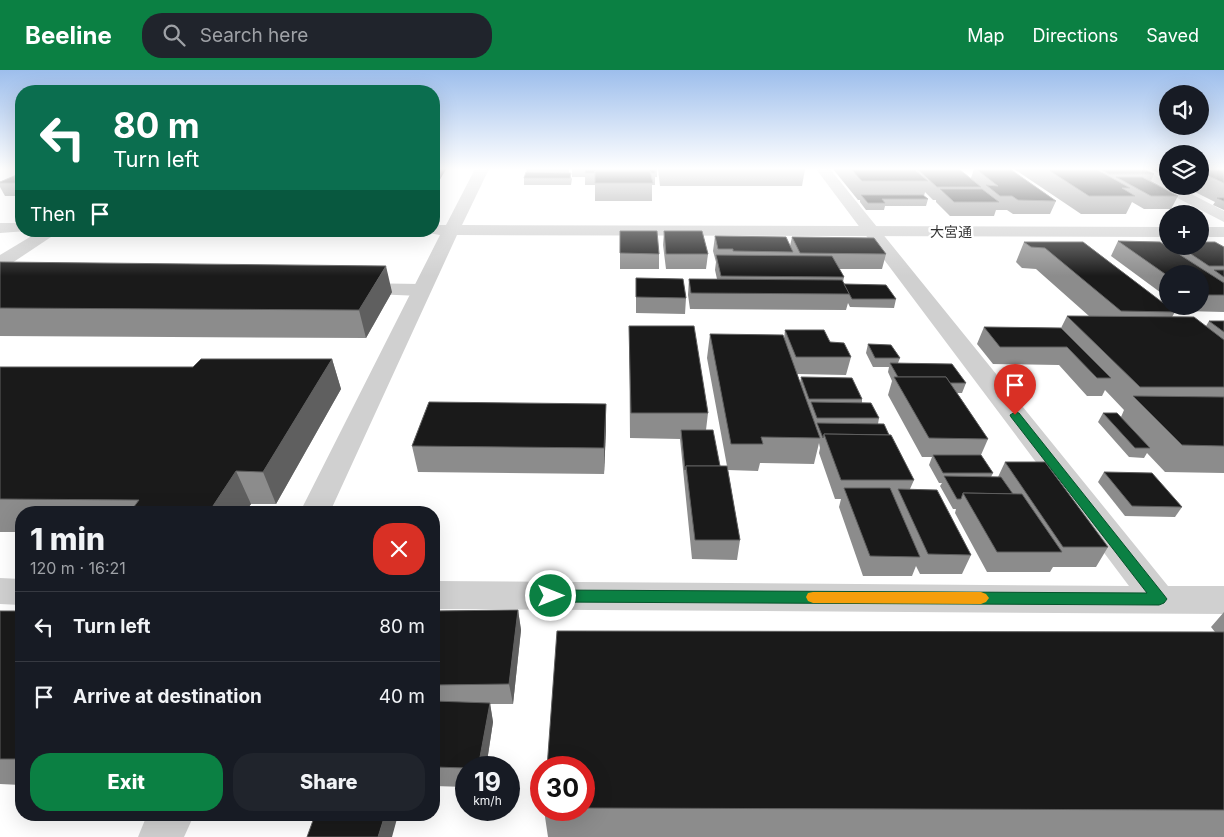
<!DOCTYPE html>
<html lang="en">
<head>
<meta charset="utf-8">
<style>
  :root { --surface:#171b24; --page:#20242c; --text:#f1f3f6; --muted:#9ea1a6; --line:#363941; --accent:#0b8043 }
  body { margin:0; font-family:Inter,"Noto Sans JP",sans-serif; background:var(--page); color:var(--text); height:100vh; display:flex; flex-direction:column; font-size:19px; white-space:nowrap }
  * { box-sizing:border-box; margin:0 }
  p { font-size:16px; color:var(--muted) }
  .icon { flex:none; width:28px; height:28px; fill:none; stroke:currentColor; stroke-width:2; stroke-linecap:round; stroke-linejoin:round }
  .map { position:relative; flex:1; overflow:hidden }
  .sheet { position:absolute; left:15px; top:436px; width:425px; height:315px; display:flex; flex-direction:column; background:var(--surface); border-radius:20px; box-shadow:0 5px 20px #0002 }
  .sheet>* { flex:none }
  .banner { position:absolute; left:15px; top:15px; width:425px; height:152px; border-radius:20px; box-shadow:0 5px 20px #0002; background:#0b6e4f; color:#fff; overflow:hidden }
  .buttons { position:absolute; left:1159px; top:15px; display:grid; gap:10px }
  .buttons a { display:grid; place-items:center; width:50px; height:50px; border-radius:50%; background:var(--surface); box-shadow:0 5px 20px #0002; font-size:25px }
  .speed { position:absolute; left:455px; top:686px; display:flex; gap:10px; font-size:25px; font-weight:700; text-align:center }
  .speed>* { display:grid; place-content:center; width:65px; height:65px; border-radius:50%; background:var(--surface); box-shadow:0 5px 20px #0002; line-height:1 }
  .speed small { font-size:12px; font-weight:400 }
  .speed .limit { border:8px solid #d22; background:#fff; color:#111 }
  .pin { position:absolute; display:grid; place-items:center; width:42px; height:42px; color:#fff; margin:-51px -21px; border-radius:50% 50% 50% 0; rotate:-45deg; box-shadow:0 0 5px #0007 }
  .pin .icon { rotate:45deg }
  .me { position:absolute; width:55px; margin:-28px; rotate:90deg; stroke-linejoin:round; filter:drop-shadow(0 0 4px #0008) }
  .turn { display:flex; align-items:center; gap:18px; height:105px; padding:0 15px; font-size:22px }
  .turn .icon { width:65px; height:65px; stroke-width:2.5 }
  .turn b { display:block; font-size:35px; line-height:42px }
  .then { display:flex; align-items:center; height:48px; padding:0 15px; background:#0003; gap:10px; font-size:19px }
  .round { display:grid; place-items:center; flex:none; width:52px; height:52px; border-radius:20px; background:var(--page) }
  .summary { display:flex; align-items:center; justify-content:space-between; height:85px; padding:0 15px }
  h1 { font-size:30px; font-weight:800; line-height:38px }
  .button { display:flex; gap:10px; margin-top:auto; padding:10px 15px }
  .button a { flex:1; height:58px; border-radius:20px; background:var(--accent); color:#fff; font-size:20px; font-weight:800; line-height:58px; text-align:center }
  .button a+a { background:var(--page); color:var(--text) }
  ul { padding:0; list-style:none }
  li { display:flex; align-items:center; gap:15px; height:70px; padding:0 15px; border-top:1px solid var(--line) }
  li div { flex:1 }
  li b { display:block; font-size:19px }
  li em { font-style:normal }
  header { display:flex; align-items:center; gap:30px; box-sizing:border-box; height:70px; padding:0 25px; background:var(--accent); color:#fff }
  header strong { font-size:24px }
  nav { display:flex; gap:28px; margin-inline-start:auto; font-size:18px }
  .search { width:350px; height:45px; background:var(--page); display:flex; align-items:center; gap:12px; box-sizing:border-box; padding:0 18px; border-radius:20px; color:var(--muted); font-size:19px }
  .map>svg:first-child { display:block }
  .lines { fill:none; stroke-linecap:round; stroke-linejoin:round }
  .minor { fill:#d0d0d0; fill-rule:evenodd }
  .tertiary { fill:#d0d0d0; fill-rule:evenodd }
  .wall { fill:#8c8c8c }
  .shaded-wall { fill:#5f5f5f }
  .building { fill:#1a1a1a; stroke:#5f5f5f }
  .route { fill:#0b8043; stroke:#07532c }
  .slow { fill:#f59e0b }
  .labels { text-anchor:middle; dominant-baseline:central; stroke-width:5; stroke-linejoin:round; paint-order:stroke }
  .far-street-label { font-size:14px; fill:#333; stroke:#fff }
</style>
</head>
<body>
<header>
<strong>Beeline</strong>
<div class="search"><svg class="icon" aria-label="search" viewBox="0 0 24 24"><circle cx="10" cy="10" r="6"/><path d="M15 15l6 6"/></svg>Search here</div>
<nav><a>Map</a><a>Directions</a><a>Saved</a></nav>
</header>
<div class="map">
<svg width="1224" height="767" viewBox="0 0 1224 767">
  <rect width="100%" height="100%" fill="#fff"/>
  <g class="lines">
    <g class="minor">
      <polygon points="816,99 830,99 1168,516 1224,516 1224,544 434,539 434,511 1129,516"/>
      <polygon points="1125,99 1142,99 1168,112 1168,116 1176,116 1224,141 1224,152 1127,102"/>
      <polygon points="40,161 60,161 6,197 0,198 0,185"/>
      <polygon points="355,213 421,214 428,216 431,220 428,224 421,226 348,223 345,219 348,215"/>
      <polygon points="0,508 21,509 21,535 0,534"/>
    </g>
    <g class="tertiary">
      <polygon points="475,99 489,99 462,155 1168,157 1168,167 457,165 330,442 300,442 440,165 428,163 427,161 434,161 434,155 446,155"/>
      <polygon points="0,153 21,153 21,161 27,161 0,163"/>
      <rect x="1200" y="157" width="24" height="10"/>
      <polygon points="147,745 194,745 184,767 138,767"/>
    </g>
  </g>
  <g class="wall">
    <polygon points="434,99 446,99 439,111 434,111"/>
    <polygon points="526,99 569,99 569,103 572,109 571,115 524,115 524,108 527,102"/>
    <polygon points="572,99 657,99 657,107 655,107 655,115 652,115 652,131 595,131 595,115 585,115 585,107 572,107"/>
    <polygon points="658,99 805,99 802,116 660,116"/>
    <polygon points="833,99 959,99 971,108 974,99 1010,99 1056,131 1050,144 1013,144 1007,140 996,140 994,146 950,146 936,132 936,130 933,130 925,122 924,126 928,129 926,136 885,136 884,140 866,140 860,132 860,130 858,130"/>
    <polygon points="1014,99 1144,99 1154,104 1151,111 1178,126 1171,139 1144,139 1132,132 1126,144 1081,144"/>
    <polygon points="1150,99 1168,99 1168,110 1160,106 1161,104"/>
    <polygon points="1200,99 1224,99 1224,140 1213,135 1215,132 1193,121 1188,121 1179,116 1200,116"/>
    <polygon points="21,103 21,126 5,126 0,117 0,112"/>
    <polygon points="620,161 659,184 659,199 620,199"/>
    <polygon points="664,161 708,184 706,199 666,199 663,175"/>
    <polygon points="715,166 790,176 792,167 886,184 882,199 839,199 844,207 843,212 844,214 896,229 894,238 850,237 848,233 846,240 690,239 688,225 689,209 717,209 715,200 716,192 713,181"/>
    <polygon points="1118,171 1169,178 1170,176 1224,177 1224,242 1185,241 1178,236 1200,236 1200,204 1168,204 1168,228 1111,186"/>
    <polygon points="1024,172 1083,172 1175,242 1172,247 1206,256 1209,251 1224,251 1224,403 1165,402 1147,383 1144,388 1129,387 1098,352 1103,343 1121,347 1124,340 1105,320 1102,326 1087,326 1059,295 993,294 977,274 984,257 1061,258 1067,246 1089,246 1036,199 1022,198 1016,192"/>
    <polygon points="0,192 392,222 366,268 0,266"/>
    <polygon points="636,208 686,228 685,244 636,243"/>
    <polygon points="629,256 708,343 706,360 720,396 727,396 707,288 710,264 784,269 785,260 830,272 851,287 846,305 797,304 800,313 801,307 862,329 862,333 879,348 878,354 889,365 914,410 910,419 971,485 962,504 920,504 916,496 912,506 863,506 839,437 841,429 835,429 819,383 820,378 819,373 814,394 760,393 758,401 728,400 740,470 737,490 692,489 680,369 630,368"/>
    <polygon points="868,274 900,288 898,293 966,313 962,323 957,323 988,369 981,385 993,403 991,407 998,407 1005,392 1108,477 1096,497 1053,497 1050,502 987,502 955,443 956,439 953,439 940,416 942,413 939,413 929,395 932,387 922,387 888,325 892,311 888,302 889,297 873,297 866,283"/>
    <polygon points="332,289 341,319 276,434 251,434 245,442 21,442 21,462 0,462 0,297 193,297"/>
    <polygon points="606,334 606,359 604,404 418,402 412,376"/>
    <polygon points="1104,402 1182,437 1175,447 1125,446 1098,412"/>
    <polygon points="518,540 521,560 513,634 490,634 493,652 486,698 466,698 466,717 434,716 434,541"/>
    <polygon points="0,541 21,541 21,715 0,714"/>
    <polygon points="1224,542 1224,767 548,767 544,740 584,740 584,698 1215,562 1211,557"/>
  </g>
  <g class="shaded-wall">
    <polygon points="437,99 446,99 439,111"/>
    <polygon points="386,196 392,222 366,268 359,240"/>
    <polygon points="332,289 341,319 276,434 263,402"/>
    <polygon points="606,334 606,359 604,404 604,378"/>
    <polygon points="236,401 251,434 245,442 209,442"/>
    <polygon points="518,540 521,560 513,634 509,614"/>
    <polygon points="490,633 493,652 486,698 478,698"/>
    <polygon points="385,745 398,745 392,767 378,767"/>
  </g>
  <g class="building">
    <polygon points="585,99 655,99 655,103 651,103 650,101 595,101 595,103 585,103"/>
    <polygon points="851,99 914,99 928,111 862,111"/>
    <polygon points="917,99 959,99 981,117 937,117"/>
    <polygon points="976,99 1010,99 1056,131 1018,130 1012,126 1000,126 986,115 998,116"/>
    <polygon points="1047,99 1096,99 1130,118 1122,118 1135,126 1089,126"/>
    <polygon points="1100,99 1144,99 1154,104 1109,104"/>
    <polygon points="1200,99 1224,99 1224,113 1202,103 1200,103"/>
    <polygon points="595,101 650,101 653,113 595,113"/>
    <polygon points="526,102 571,103 570,108 524,108"/>
    <polygon points="21,103 21,113 0,113 0,112"/>
    <polygon points="1116,107 1142,107 1178,126 1151,126"/>
    <polygon points="940,119 982,119 999,132 954,132"/>
    <polygon points="861,125 923,125 928,129 882,129 885,133 868,133"/>
    <polygon points="1217,128 1224,128 1224,131"/>
    <polygon points="620,161 657,161 659,184 620,183"/>
    <polygon points="664,161 702,161 708,184 666,184"/>
    <polygon points="715,166 786,167 793,182 733,181 733,179 718,179"/>
    <polygon points="792,167 874,168 886,184 800,183"/>
    <polygon points="1118,171 1160,172 1224,213 1224,225 1200,225 1200,204 1168,204 1168,206"/>
    <polygon points="1024,172 1083,172 1175,242 1121,241 1045,178 1031,177"/>
    <polygon points="1200,172 1215,172 1224,177 1224,196 1209,196 1179,176 1200,176"/>
    <polygon points="716,185 832,186 844,207 721,206"/>
    <polygon points="0,192 386,196 359,240 0,238"/>
    <polygon points="1214,200 1224,200 1224,207"/>
    <polygon points="636,208 683,209 686,228 636,227"/>
    <polygon points="689,209 842,210 850,224 691,223"/>
    <polygon points="844,214 886,215 896,229 852,229"/>
    <polygon points="1067,246 1194,247 1224,270 1224,317 1140,317"/>
    <polygon points="1209,251 1224,251 1224,262"/>
    <polygon points="629,256 694,256 708,343 631,343"/>
    <polygon points="984,257 1061,258 1111,308 1097,308 1067,277 1000,277"/>
    <polygon points="785,260 824,260 830,272 844,273 851,287 796,287"/>
    <polygon points="710,264 783,265 820,368 761,367 763,374 731,374"/>
    <polygon points="868,274 891,275 900,288 875,288"/>
    <polygon points="201,289 332,289 263,402 236,401 209,442 130,442 139,430 0,429 0,297 193,297"/>
    <polygon points="890,293 952,294 966,313 950,313 946,307 898,307"/>
    <polygon points="801,307 852,308 862,329 809,329"/>
    <polygon points="894,307 946,307 988,369 929,368"/>
    <polygon points="1133,326 1224,327 1224,376 1182,375"/>
    <polygon points="429,332 606,334 604,378 412,376"/>
    <polygon points="811,332 871,333 879,348 817,348"/>
    <polygon points="1103,343 1117,343 1150,378 1135,378"/>
    <polygon points="817,353 884,354 889,365 824,364 823,368"/>
    <polygon points="681,360 713,360 720,396 686,396 685,400"/>
    <polygon points="824,364 891,365 914,410 841,410"/>
    <polygon points="933,385 981,385 993,403 943,403"/>
    <polygon points="1005,392 1045,392 1108,477 1063,477"/>
    <polygon points="686,396 727,396 740,470 695,470"/>
    <polygon points="1104,402 1152,403 1182,437 1132,436"/>
    <polygon points="944,406 1001,407 1013,424 963,423 961,429 957,429"/>
    <polygon points="844,418 890,418 920,487 870,486"/>
    <polygon points="898,419 937,420 971,485 928,484"/>
    <polygon points="963,423 1022,424 1062,482 997,482"/>
    <polygon points="518,540 509,614 434,615 434,541"/>
    <rect x="0" y="541" width="21" height="148"/>
    <polygon points="557,561 1224,562 1224,740 584,738 584,698 547,698"/>
    <polygon points="434,631 490,633 478,698 466,698 434,697"/>
    <polygon points="315,745 385,745 378,767 307,767"/>
  </g>
  <linearGradient id="sky" x2="0" y2="1"><stop stop-color="#9dbeec"/><stop offset="0.48" stop-color="#fff"/><stop offset="1" stop-color="#fff" stop-opacity="0"/></linearGradient>
  <rect width="1224" height="206" fill="url(#sky)"/>
  <polygon class="route" points="1015,342 1019,343 1164,525 1167,529 1164,533 1159,535 551,532 546,530 544,526 546,522 551,520 1147,523 1011,347 1010,345"/>
  <polygon class="slow" points="813,522 981,522 986,524 989,528 986,532 981,534 813,533 808,531 806,527 808,523"/>
  <g class="labels">
    <g class="far-street-label">
      <text x="951" y="161">大宮通</text>
    </g>
  </g>
</svg>
<div class="buttons">
<a><svg class="icon" aria-label="sound" viewBox="0 0 24 24"><path d="M4 9h4l5-4v14l-5-4H4zM17 9q2 3 0 6"/></svg></a>
<a><svg class="icon" aria-label="layers" viewBox="0 0 24 24"><path d="M12 4l9 5-9 5-9-5zM3 14l9 5 9-5"/></svg></a>
<a>+</a>
<a>−</a>
</div>
<div class="speed"><div>19<small>km/h</small></div><div class="limit">30</div></div>
<div class="pin" style="left:1015px;top:345px;background:#d93025"><svg class="icon" aria-label="arrive" viewBox="0 0 24 24"><path d="M6 21V4h12l-3 4 3 4H6"/></svg></div>
<svg class="me" style="left:551px;top:526px" viewBox="-20 -20 40 40"><circle r="17" fill="#0b8043" stroke="#fff" stroke-width="3"/><path d="M0-11L8 9 0 5-8 9z" fill="#fff"/></svg>
<div class="banner">
<div class="turn"><svg class="icon" aria-label="left" viewBox="0 0 24 24"><path d="M17 20v-9H6M10 6l-5 5 5 5"/></svg><div><b>80 m</b>Turn left</div></div>
<div class="then">Then<svg class="icon" aria-label="arrive" viewBox="0 0 24 24"><path d="M6 21V4h12l-3 4 3 4H6"/></svg></div>
</div>
<section class="sheet">
<div class="summary"><div><h1>1 min</h1><p>120 m · 16:21</p></div><a class="round" style="background:#d93025;color:#fff"><svg class="icon" aria-label="close" viewBox="0 0 24 24"><path d="M6 6l12 12M18 6L6 18"/></svg></a></div>
<ul>
<li><svg class="icon" aria-label="left" viewBox="0 0 24 24"><path d="M17 20v-9H6M10 6l-5 5 5 5"/></svg><div><b>Turn left</b></div><em>80 m</em></li>
<li><svg class="icon" aria-label="arrive" viewBox="0 0 24 24"><path d="M6 21V4h12l-3 4 3 4H6"/></svg><div><b>Arrive at destination</b></div><em>40 m</em></li>
</ul>
<div class="button"><a>Exit</a><a>Share</a></div>
</section>
</div>
</body>
</html>
